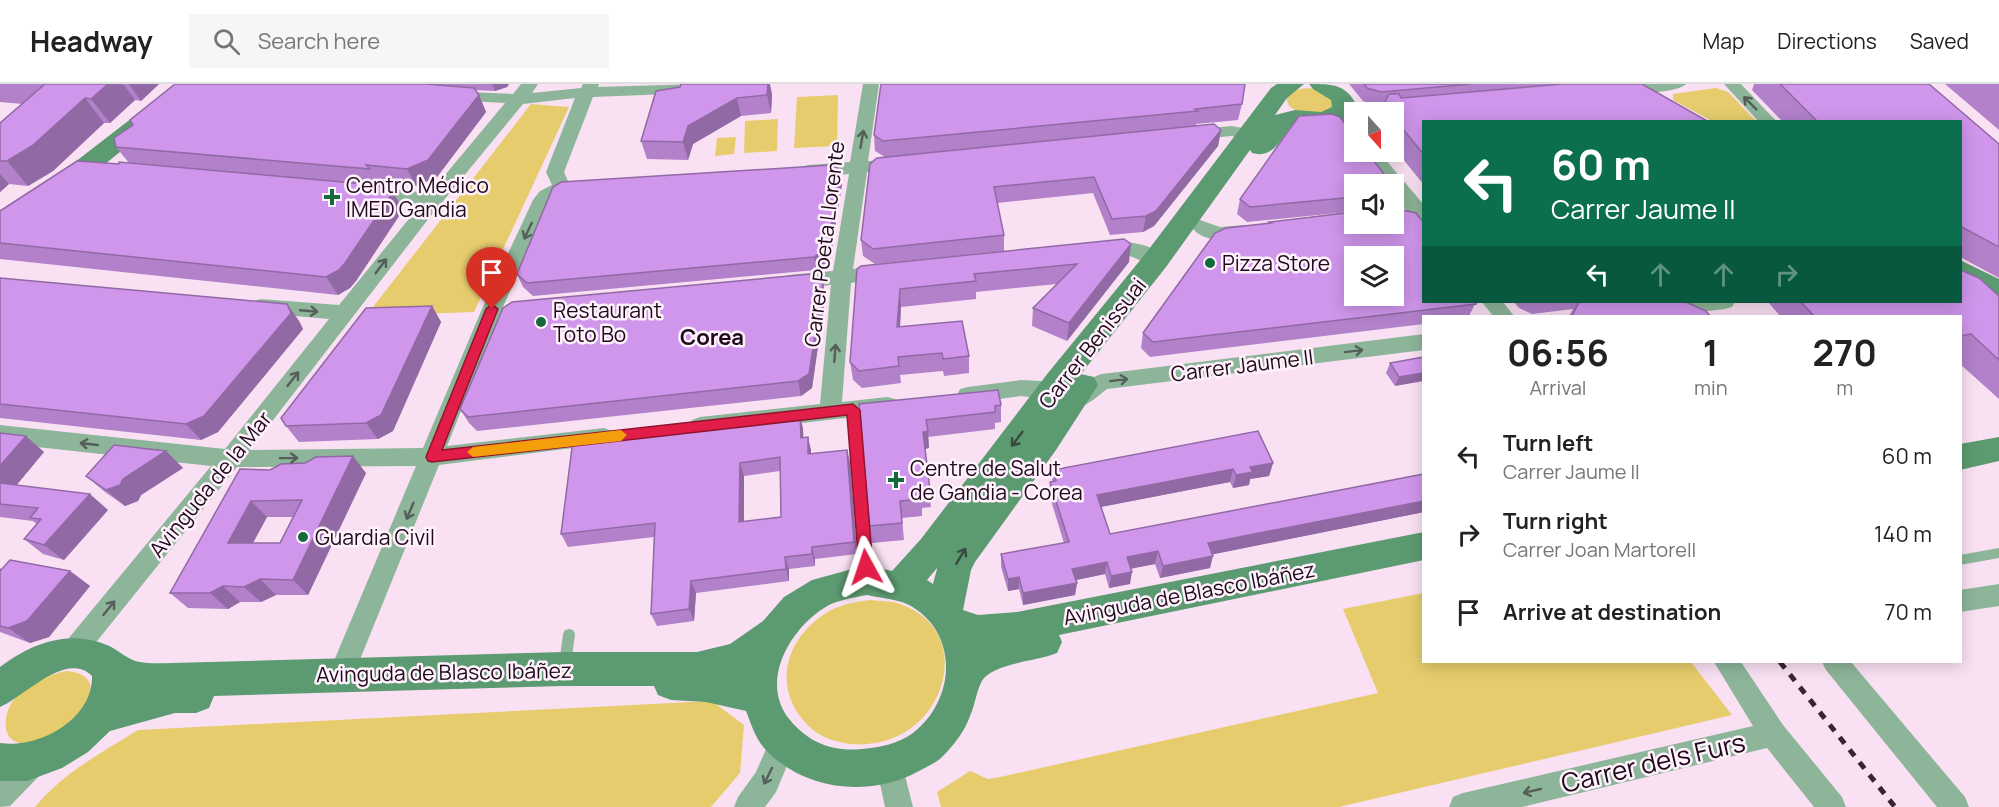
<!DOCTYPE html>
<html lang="en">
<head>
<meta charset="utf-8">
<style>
  :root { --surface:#fff; --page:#f6f6f6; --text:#222; --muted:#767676; --line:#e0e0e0 }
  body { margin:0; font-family:Manrope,sans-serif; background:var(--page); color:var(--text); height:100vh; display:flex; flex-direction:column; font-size:22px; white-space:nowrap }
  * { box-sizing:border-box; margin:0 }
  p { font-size:20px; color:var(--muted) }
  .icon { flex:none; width:33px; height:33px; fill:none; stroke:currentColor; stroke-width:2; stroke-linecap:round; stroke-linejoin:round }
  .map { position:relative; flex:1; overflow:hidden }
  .panel { position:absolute; left:1422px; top:231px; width:540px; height:348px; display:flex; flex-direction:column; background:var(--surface); border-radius:0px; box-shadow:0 3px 15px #0003 }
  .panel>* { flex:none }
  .banner { position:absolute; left:1422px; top:36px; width:540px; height:183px; border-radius:0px; box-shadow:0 3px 15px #0003; background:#0b6e4f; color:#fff; overflow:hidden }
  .needle { width:39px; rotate:159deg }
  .buttons { position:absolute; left:1344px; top:18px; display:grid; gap:12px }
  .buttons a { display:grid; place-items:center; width:60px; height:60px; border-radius:0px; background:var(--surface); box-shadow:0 3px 15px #0003; font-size:30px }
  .pin { position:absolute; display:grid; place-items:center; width:51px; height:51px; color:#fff; margin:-62px -26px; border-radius:50% 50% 50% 0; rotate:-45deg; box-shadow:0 0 6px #0007 }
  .pin .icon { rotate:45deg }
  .me { position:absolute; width:66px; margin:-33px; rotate:355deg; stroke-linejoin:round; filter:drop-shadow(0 0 4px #0008) }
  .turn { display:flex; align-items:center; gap:21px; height:126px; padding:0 30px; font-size:27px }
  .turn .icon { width:78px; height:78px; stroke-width:2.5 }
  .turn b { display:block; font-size:42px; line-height:51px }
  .lanes { display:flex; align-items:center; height:57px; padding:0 30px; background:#0003; justify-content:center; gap:30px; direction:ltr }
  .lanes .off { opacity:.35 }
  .eta { display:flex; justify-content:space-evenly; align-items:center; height:102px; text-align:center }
  .eta b { font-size:36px; font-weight:700; line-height:42px }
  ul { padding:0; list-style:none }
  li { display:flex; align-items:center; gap:18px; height:78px; padding:0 30px }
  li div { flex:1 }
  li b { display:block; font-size:22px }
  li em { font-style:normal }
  header { display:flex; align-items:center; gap:36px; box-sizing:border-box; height:84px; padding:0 30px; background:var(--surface); border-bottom:2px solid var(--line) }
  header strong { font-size:28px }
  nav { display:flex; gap:33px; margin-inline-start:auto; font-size:21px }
  .search { width:420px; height:54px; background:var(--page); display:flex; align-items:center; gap:15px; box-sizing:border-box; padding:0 21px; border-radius:0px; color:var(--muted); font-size:22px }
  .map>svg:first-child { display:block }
  .green { fill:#e6cc6d }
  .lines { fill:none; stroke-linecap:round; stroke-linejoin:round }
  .lane { fill:#8db599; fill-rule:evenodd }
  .street { fill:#8db599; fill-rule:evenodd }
  .secondary { fill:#5c9b71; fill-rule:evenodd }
  .rail { stroke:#392434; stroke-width:5; stroke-dasharray:8 8; stroke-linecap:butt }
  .wall { fill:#b281ca; fill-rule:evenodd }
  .shaded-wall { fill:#9169a4 }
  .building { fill:#cf96eb; stroke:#9169a4; stroke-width:1.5; fill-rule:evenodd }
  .oneway { stroke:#555f59 }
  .oneway2 { stroke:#394b41 }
  .route { fill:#e11d48; stroke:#92132f; stroke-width:1.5 }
  .slow { fill:#f59e0b }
  .poi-dot { fill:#156a3c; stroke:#fff2fc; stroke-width:2 }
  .labels { text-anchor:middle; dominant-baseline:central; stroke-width:5; stroke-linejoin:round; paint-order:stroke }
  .poi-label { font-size:21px; fill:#1d0919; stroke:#fff2fc; text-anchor:start }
  .street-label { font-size:21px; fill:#1d0919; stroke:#fff2fc }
  .neighbourhood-label { font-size:22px; font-weight:bold; fill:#1d0919; stroke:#fff2fc }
  .near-street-label { font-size:26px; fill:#1d0919; stroke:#fff2fc }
</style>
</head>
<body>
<header>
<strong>Headway</strong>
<div class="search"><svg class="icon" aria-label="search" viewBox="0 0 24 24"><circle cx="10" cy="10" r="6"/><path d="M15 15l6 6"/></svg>Search here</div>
<nav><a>Map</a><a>Directions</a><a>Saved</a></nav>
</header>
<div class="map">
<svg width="1999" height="723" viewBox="0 0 1999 723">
  <rect width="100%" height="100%" fill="#f9e1f3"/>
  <g class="green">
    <path d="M1307,4L1315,5L1331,13L1333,22L1326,29C1313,28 1285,32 1287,12L1294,6Z"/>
    <polygon points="1716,4 1728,8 1756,37 1712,37 1673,16 1673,10"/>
    <polygon points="838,11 837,62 794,64 797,13"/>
    <polygon points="531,20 569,23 474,228 366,232"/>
    <polygon points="778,35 777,67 744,69 745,37"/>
    <polygon points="736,53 734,70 715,72 717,54"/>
    <polygon points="1423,509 1424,578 1691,578 1732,631 1339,723 941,723 937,708 970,687 988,695 1000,693 1378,609 1343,525"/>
    <path d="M870,516C878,517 886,517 893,518C984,541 946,669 850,660C837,658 822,654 812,645C773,610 781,560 823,531C837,521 854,518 870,516Z"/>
    <path d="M66,587C114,591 81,635 58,649C51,653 40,655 31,658C0,666 0,629 17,612C28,600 50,590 66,587Z"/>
    <path d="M712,617L744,641L740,689L711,723H35C63,689 101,669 138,646Z"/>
  </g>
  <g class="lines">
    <g class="lane">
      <polygon points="853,322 858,326 873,496 871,500 867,501 863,500 861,496 848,326"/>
      <polygon points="1999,464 1999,474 1960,481 1960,471"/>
      <polygon points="569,545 573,546 575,550 571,581 569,585 565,587 561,585 559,581 563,550 565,546"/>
    </g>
    <g class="street">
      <path d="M521,0H538L532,9L581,4L583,0H599L598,3L698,0L702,4L694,9L593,13L564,88L568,97L587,98L590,102L587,106L564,110L550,119L502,225L447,362L604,344L612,347L615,353L612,359L439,381L350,600L341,603L332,600L328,591L416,382L237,383L81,577L72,581L63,577L59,569L63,561L211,382L0,359V341L225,365L329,235L261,229L254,227L251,222L254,217L261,215L339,221L421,120L367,115L360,113L358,109L360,105L367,103L430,109L505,19L449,16L441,11L443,7L513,10ZM575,14L546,88L552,101L540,107L533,116L482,225L423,364L250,366L426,138L523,20Z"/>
      <polygon points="863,0 879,0 868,77 904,76 907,80 904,84 867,88 853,185 888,181 895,183 898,188 895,193 851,199 842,318 887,313 895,315 898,321 895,327 887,329 700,351 692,348 689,342 692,336 700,333 820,320 831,201 789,205 782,203 779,198 782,193 789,191 833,187 849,90 808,93 802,91 799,87 802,83 808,81 850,78"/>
      <path d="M1630,0H1686C1679,8 1635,12 1628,4Z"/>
      <polygon points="1724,0 1741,0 1777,38 1759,38"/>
      <polygon points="1339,26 1345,27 1354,38 1354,53 1348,52 1330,31 1333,27"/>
      <polygon points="1231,42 1255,46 1258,50 1255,54 1249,55 1231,52 1191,56 1185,55 1182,51 1185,47 1191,46"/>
      <path d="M1361,68H1379L1424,121V140C1411,137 1394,113 1394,100H1387Z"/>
      <path d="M1200,136L1220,143L1246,141L1253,143L1256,147L1253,151C1235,156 1202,161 1191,142L1193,138Z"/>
      <path d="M1102,158C1121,157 1154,157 1166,176L1163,181L1156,183L1130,172L1095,170L1092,165L1095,160Z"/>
      <polygon points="1482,218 1503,218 1514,232 1493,232"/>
      <polygon points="1670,218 1735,218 1732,223 1725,225 1666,232 1601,232 1604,227 1611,225"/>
      <path d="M1424,250V266L1107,305C1095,314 1082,328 1066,323L1063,317C1070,305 1089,294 1102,290Z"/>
      <polygon points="1021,296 1042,297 1060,302 1063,308 1060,314 1052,316 1021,312 968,319 960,317 957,311 960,305 968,303"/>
      <polygon points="1999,500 1999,522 1960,528 1960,506"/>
      <polygon points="1714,578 1741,578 1783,641 1842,713 1846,723 1814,723 1767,664 1522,723 1449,723 1453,713 1463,709 1753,642"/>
      <polygon points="1822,578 1851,578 1965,713 1969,723 1937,723 1826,586"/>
      <polygon points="783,645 793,649 797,658 776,708 765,723 734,723 738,713 756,688 773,649"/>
      <polygon points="35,664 45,668 49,677 45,686 10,722 0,723 0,692 25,668"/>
      <polygon points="890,668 900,672 913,723 885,723 876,681 880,672"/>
    </g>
    <g class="secondary">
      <polygon points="176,0 203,0 93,90 9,147 0,150 0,129 75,78"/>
      <path d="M1277,0H1304L1287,14L1275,31L1295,26L1321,28L1332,23L1331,16L1313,5L1309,0C1333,0 1346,0 1357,22C1342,52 1316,37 1292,41C1280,56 1273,75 1252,69L1250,66L1166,183L1081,290L1094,293L1098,301L1056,366L975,478L971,486L963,526L978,531L1017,528L1424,448V476L1059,551L1062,558L1057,569C1037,577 998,579 984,594C977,602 975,622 970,632C965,647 953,662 942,673C936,679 926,683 919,687C870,714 803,707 764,664C755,653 751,640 746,627L706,618L671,616L658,611L654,602H564L214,612L209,624L196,629H175L110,647L88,668L62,684L27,697H0V659C39,665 93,635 92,592C66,566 23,614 0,623V583C31,559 70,545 107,561C119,566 127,576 140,578C150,580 162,579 172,579L564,568H697L730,560L763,537L784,513L812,496L867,481L892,487L921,455L1048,289L1146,169L1271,4ZM937,484V485L933,500L927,496ZM867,511C879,514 896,515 907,520C959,546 957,615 913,649C898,660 881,663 862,665C833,668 809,659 790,636C759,599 789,546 824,524C836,516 852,514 867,511Z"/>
      <polygon points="1960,176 1999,195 1999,217 1989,214 1960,198"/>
      <polygon points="1999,353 1999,377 1960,386 1960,360"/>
    </g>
    <polyline class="rail" points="1780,578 1895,723"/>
  </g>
  <g class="wall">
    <polygon points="0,0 159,0 141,17 135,16 110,39 104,39 53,87 28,102 9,100 0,108 0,39 23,20 0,18"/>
    <polygon points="175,0 509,0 507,3 495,7 475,6 479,11 486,28 437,93 416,102 378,98 379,101 393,108 403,126 356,197 350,204 338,211 0,175 0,127 119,80 129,79 116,63 133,41"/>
    <polygon points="1349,0 1642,0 1424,38 1424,101 1394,64 1394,28 1381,28 1384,21 1376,22 1363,17"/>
    <polygon points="1754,0 1929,0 1999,60 1999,194 1960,173 1960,38 1783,38 1752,6"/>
    <polygon points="1945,0 1999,0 1999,46"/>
    <polygon points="656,7 772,10 771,29 741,32 693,60 688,76 647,75 641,57"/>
    <polygon points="1242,20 1238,36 1196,40 1196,42 1221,46 1218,62 1154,142 1143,148 1110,151 1093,109 997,119 1004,151 1004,167 875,180 863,172 861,156 885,73 875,67 874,51"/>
    <polygon points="842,100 830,176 816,186 533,212 523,203 517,190"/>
    <polygon points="1354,100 1354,140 1476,218 1469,232 1424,232 1424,240 1150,273 1141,264 1143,249 1268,140 1269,138 1349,128 1247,138 1237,130 1240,115"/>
    <polygon points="1129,178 1067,257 1032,242 1033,224 1057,200 976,208 976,215 901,223 900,243 969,272 969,289 944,292 943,287 900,291 901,299 862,304 853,296 850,278 857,185"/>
    <polygon points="0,194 287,220 299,237 303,245 218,348 201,356 0,334"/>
    <polygon points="823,198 825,213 812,304 801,312 477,347 469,339 460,325"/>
    <polygon points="1999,212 1999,315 1960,280 1960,232 1780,232 1768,218 1960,218"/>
    <polygon points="1514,218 1686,218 1710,232 1569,232 1573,225 1532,230 1519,224"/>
    <polygon points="432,222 441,238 393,347 378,355 299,358 286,342"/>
    <polygon points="1424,273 1395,302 1386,289 1390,279"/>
    <polygon points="859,320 1001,321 1001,338 995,339 995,345 928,353 929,364 925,365 931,423 922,424 922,432 902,434 904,456 872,459 869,442"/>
    <path d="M800,331L803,345V354L808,353L811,370L847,366L850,379L857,470L815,475V482L789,485V497L696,509L694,537L657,542L651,530L654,453L568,463L561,450ZM780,387L781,433L744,438V392Z"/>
    <polygon points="0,349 44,368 16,401 108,426 64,476 43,470 24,455 37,440 33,437 0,433"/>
    <polygon points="166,367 183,384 141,411 138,417 125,422 105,408 86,392"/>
    <path d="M305,379L366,389L308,511H276L261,518H240L228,525L188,524L170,509L270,386ZM267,433H293L280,459H253Z"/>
    <polygon points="1273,379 1269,392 1250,395 1249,401 1233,404 1230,398 1101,423 1110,450 1424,428 1212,470 1210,484 1160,494 1155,480 1131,484 1130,500 1109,504 1105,490 1076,496 1077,499 1075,511 1023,521 1019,505 1008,507 1001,483 1001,470 1064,459 1049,410 1050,398 1052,397 1053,386"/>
    <polygon points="0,485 70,487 90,502 49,553 30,559 0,548"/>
  </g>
  <g class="shaded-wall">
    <polygon points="108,0 123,0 135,16 110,39 91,15"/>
    <polygon points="129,0 159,0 141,17"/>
    <polygon points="492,0 509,0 507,3 495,7"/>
    <polygon points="768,0 770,0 772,10 771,29 767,11"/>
    <polygon points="479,11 486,28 437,93 416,102 407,85"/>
    <polygon points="85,14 104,39 53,87 28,102 7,77"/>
    <polygon points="737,14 741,32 693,60 688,76 683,58 688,42"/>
    <polygon points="1221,46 1218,62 1154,142 1143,148 1146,132"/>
    <polygon points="840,86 842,100 830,176 816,186 814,173"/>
    <polygon points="0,90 9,100 0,108"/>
    <polygon points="393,108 403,126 356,197 350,204 338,211 326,193"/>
    <polygon points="1131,160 1129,178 1067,257 1069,239"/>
    <polygon points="823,198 825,213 812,304 801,312 798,297"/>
    <polygon points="900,205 901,223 899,261 897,243"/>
    <polygon points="287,220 299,237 303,245 218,348 201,356 186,340"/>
    <polygon points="432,222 441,238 393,347 378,355 366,339"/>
    <polygon points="1424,289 1424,297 1395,302 1399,293"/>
    <polygon points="800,331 803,345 804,367 801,354"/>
    <polygon points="928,347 929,364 924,365 923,348"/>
    <polygon points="26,352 44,368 6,414 0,409 0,382"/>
    <polygon points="808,353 811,366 811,384 808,370"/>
    <polygon points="847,366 850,379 857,470 854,458"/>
    <polygon points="166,367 183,384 141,411 138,417 125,422 106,406"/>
    <polygon points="353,372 366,389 308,511 293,496"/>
    <polygon points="740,379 744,392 744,451 739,438"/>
    <polygon points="1273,379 1269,392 1250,395 1249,401 1233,404 1236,391 1250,383"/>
    <polygon points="1233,385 1230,398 1095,424 1097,411"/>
    <polygon points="90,410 108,426 64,476 44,461"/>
    <polygon points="251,417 267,433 244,475 228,459"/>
    <polygon points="1424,417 1424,428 1205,472 1208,459"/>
    <polygon points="812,463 815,475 815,482 812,470"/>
    <polygon points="1158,467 1155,480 1125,486 1127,473"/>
    <polygon points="1213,472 1210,484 1160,494 1163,482"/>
    <polygon points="785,473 789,485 789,497 786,485"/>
    <polygon points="1107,478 1105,490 1071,497 1072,485"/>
    <polygon points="70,487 90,502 49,553 30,559 8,544"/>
    <polygon points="1132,488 1130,500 1109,504 1111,492"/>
    <polygon points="1019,493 1019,505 1008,507 1008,495"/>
    <polygon points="260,495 276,511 261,518 244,503"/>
    <polygon points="691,497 696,509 694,537 689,525"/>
    <polygon points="1077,499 1075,511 1023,521 1023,509"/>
    <polygon points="223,502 240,518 228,525 210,509"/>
  </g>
  <g class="building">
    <polygon points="45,0 108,0 91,15 85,14 32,62 7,77 0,77 0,39"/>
    <polygon points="175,0 426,0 474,4 479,11 428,76 407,85 366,81 370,85 116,63 114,54 133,41 130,36"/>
    <polygon points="681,0 768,0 767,11 737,14 688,42 683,58 641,57 656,7 680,3"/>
    <polygon points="881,0 1245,0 1242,20 1195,25 1198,27 883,57 874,51"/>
    <polygon points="1364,0 1471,0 1381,8 1367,4"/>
    <polygon points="1562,0 1642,0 1709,38 1424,38 1424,71 1394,34 1394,28 1389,28 1383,22 1389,10 1399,10 1401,14"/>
    <polygon points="1780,0 1929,0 1999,60 1999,163 1960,142 1960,38 1818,38"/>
    <polygon points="1332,30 1340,33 1354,52 1354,68 1367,68 1391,99 1390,100 1354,100 1354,113 1250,123 1240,115 1299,32"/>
    <polygon points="1214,40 1221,46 1156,127 1146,132 1112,135 1094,93 994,103 1004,151 873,165 861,156 870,80 877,74"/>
    <polygon points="77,77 119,80 119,78 387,102 393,108 345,179 339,186 326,193 0,159 0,127"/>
    <polygon points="832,81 840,86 828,163 814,173 527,199 517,190 553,103 561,98"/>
    <path d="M1398,125L1416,129L1424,139V218H1476V220L1153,258L1143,249L1215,149L1226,144L1271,139L1269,138L1354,128V140H1394V126ZM1354,172H1394V212H1354Z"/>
    <polygon points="1124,155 1131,160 1069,239 1033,224 1077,180 974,190 976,197 900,205 897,243 962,237 969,272 943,275 942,269 898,273 899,282 859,287 850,278 857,185 861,182"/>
    <polygon points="1960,187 1963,187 1979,194 1999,212 1999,276 1971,250 1960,252 1960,232 1814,232 1801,218 1960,218"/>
    <polygon points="811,190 823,198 809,290 798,297 468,333 460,325 503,224 512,218"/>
    <polygon points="0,194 287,220 291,229 204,332 186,340 0,320"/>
    <polygon points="1579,218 1686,218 1706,227 1710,232 1572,232"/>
    <polygon points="432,222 381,331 366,339 286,342 281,334 366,224"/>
    <polygon points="1424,273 1424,289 1399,293 1390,279"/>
    <polygon points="998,306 1001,321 995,322 995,328 926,336 928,347 923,348 930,406 920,408 921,415 900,417 902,439 869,442 859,320"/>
    <path d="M800,331L801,354L808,353V370L847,366L854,458L812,463V470L785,473L786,485L691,497L689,525L651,530L655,439L561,450L573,356ZM780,373L781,433L739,438L740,379Z"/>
    <polygon points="1258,347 1273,379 1250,383 1253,388 1236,391 1233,385 1097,411 1110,450 1424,390 1424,417 1208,459 1213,472 1163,482 1158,467 1127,473 1132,488 1111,492 1107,478 1072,485 1077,499 1023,509 1019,493 1008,495 1001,470 1069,458 1050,398 1056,397 1053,386"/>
    <polygon points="0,349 26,352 0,382"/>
    <polygon points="114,361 166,367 123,395 120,401 106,406 86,392"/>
    <path d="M353,372L293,496L260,495L244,503L223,502L210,509H170L240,385L270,386L281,380L305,379L316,373ZM302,416L280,459H228L251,417Z"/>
    <polygon points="0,399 90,410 44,461 24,455 41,435 30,434 38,424 0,420"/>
    <polygon points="10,476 70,487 27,537 8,544 0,542 0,485 1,486"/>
  </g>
  <defs><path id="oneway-shaft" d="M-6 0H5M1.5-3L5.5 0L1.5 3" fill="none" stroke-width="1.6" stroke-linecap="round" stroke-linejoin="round" transform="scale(1.5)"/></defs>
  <g class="oneway">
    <use href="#oneway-shaft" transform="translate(1750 19) rotate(-135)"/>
    <use href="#oneway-shaft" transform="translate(862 55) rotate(-80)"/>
    <use href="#oneway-shaft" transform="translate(528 147) rotate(115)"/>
    <use href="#oneway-shaft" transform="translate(381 182) rotate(-53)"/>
    <use href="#oneway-shaft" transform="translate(309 227) rotate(5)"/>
    <use href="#oneway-shaft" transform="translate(1354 267) rotate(-7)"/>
    <use href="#oneway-shaft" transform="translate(835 269) rotate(-85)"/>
    <use href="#oneway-shaft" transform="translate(293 295) rotate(-52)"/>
    <use href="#oneway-shaft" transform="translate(1119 296) rotate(-7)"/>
    <use href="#oneway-shaft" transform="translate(89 360) rotate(-174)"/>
    <use href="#oneway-shaft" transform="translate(289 374) rotate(-1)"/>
    <use href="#oneway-shaft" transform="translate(410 427) rotate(113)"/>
    <use href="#oneway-shaft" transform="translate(109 524) rotate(-51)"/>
    <use href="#oneway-shaft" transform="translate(768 692) rotate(116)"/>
    <use href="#oneway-shaft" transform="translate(1532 707) rotate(167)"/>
  </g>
  <g class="oneway2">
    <use href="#oneway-shaft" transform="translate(1017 355) rotate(127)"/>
    <use href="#oneway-shaft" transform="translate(961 472) rotate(-59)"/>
  </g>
  <polygon class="route" points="492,220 498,225 442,366 853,320 860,326 873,483 871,487 866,489 861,487 859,483 847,331 432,378 428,377 426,373 486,225"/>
  <polygon class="slow" points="621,346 627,351 621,357 473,373 467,368 473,363"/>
  <g class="poi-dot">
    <path d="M329 104h6v6h6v6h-6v6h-6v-6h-6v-6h6z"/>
    <circle cx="1210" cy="179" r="6"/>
    <circle cx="541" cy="238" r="6"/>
    <path d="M893 387h6v6h6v6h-6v6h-6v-6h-6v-6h6z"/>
    <circle cx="303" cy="453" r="6"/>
  </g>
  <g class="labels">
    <g class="poi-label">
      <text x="346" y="101">Centro Médico<tspan x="346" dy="24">IMED Gandia</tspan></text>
      <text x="1222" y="179">Pizza Store</text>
      <text x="553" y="226">Restaurant<tspan x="553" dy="24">Toto Bo</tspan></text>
      <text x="910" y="384">Centre de Salut<tspan x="910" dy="24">de Gandia - Corea</tspan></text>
      <text x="315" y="453">Guardia Civil</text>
    </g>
    <g class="street-label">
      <text transform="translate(824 160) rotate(-83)">Carrer Poeta Llorente</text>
      <text transform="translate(1092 259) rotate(-52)">Carrer Benissuai</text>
      <text transform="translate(1242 281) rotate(-7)">Carrer Jaume II</text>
      <text transform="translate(210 400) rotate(-51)">Avinguda de la Mar</text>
      <text transform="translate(1189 509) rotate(-11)">Avinguda de Blasco Ibáñez</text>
      <text transform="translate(444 588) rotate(-1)">Avinguda de Blasco Ibáñez</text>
    </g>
    <g class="neighbourhood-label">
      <text x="712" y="253">Corea</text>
    </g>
    <g class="near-street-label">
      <text transform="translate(1653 678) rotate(-13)">Carrer dels Furs</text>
    </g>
  </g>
</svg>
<div class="buttons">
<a><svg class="needle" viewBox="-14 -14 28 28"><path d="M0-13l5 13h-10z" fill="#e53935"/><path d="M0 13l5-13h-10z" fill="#767676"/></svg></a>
<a><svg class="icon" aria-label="sound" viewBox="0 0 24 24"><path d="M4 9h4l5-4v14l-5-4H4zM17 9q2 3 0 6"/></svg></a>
<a><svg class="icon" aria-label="layers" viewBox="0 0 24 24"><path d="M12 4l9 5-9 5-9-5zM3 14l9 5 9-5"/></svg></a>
</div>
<div class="pin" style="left:492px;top:225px;background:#d93025"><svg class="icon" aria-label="arrive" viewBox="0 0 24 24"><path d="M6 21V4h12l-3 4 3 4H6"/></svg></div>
<svg class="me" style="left:866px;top:483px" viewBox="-20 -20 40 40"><path d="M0-17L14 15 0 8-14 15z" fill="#e11d48" stroke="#fff" stroke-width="4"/></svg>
<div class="banner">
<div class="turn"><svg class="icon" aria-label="left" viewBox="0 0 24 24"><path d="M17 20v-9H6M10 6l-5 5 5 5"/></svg><div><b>60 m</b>Carrer Jaume II</div></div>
<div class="lanes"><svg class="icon" aria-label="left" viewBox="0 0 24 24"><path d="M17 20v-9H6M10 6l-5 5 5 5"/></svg><svg class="icon off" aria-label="ahead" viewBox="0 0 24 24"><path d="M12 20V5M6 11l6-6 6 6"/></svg><svg class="icon off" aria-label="ahead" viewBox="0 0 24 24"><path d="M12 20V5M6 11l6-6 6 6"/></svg><svg class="icon off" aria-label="right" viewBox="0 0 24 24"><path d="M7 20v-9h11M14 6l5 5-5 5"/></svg></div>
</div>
<section class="panel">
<div class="eta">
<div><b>06:56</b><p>Arrival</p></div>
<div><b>1</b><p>min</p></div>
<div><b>270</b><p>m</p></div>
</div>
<ul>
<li><svg class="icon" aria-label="left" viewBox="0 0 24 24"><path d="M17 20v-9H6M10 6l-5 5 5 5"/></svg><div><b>Turn left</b><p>Carrer Jaume II</p></div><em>60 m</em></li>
<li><svg class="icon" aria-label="right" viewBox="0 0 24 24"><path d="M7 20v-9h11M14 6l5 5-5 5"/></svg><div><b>Turn right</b><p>Carrer Joan Martorell</p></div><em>140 m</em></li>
<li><svg class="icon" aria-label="arrive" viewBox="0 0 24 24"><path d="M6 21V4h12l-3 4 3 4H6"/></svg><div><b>Arrive at destination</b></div><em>70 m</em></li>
</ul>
</section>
</div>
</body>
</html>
